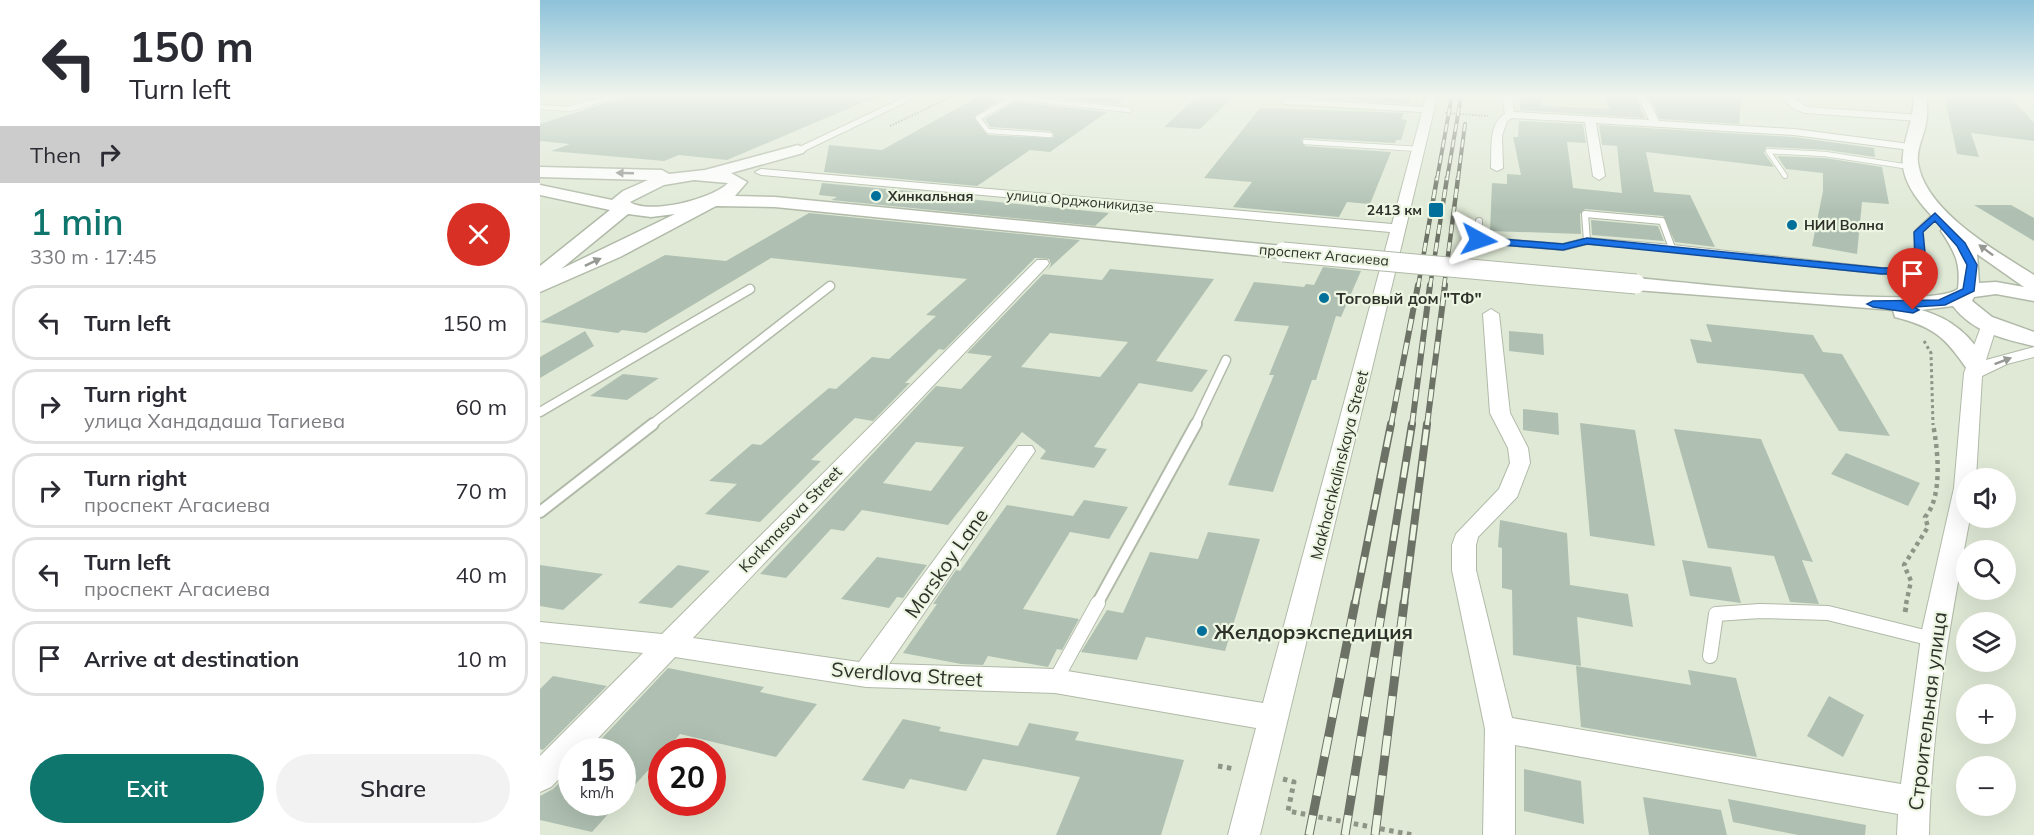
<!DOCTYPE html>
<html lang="en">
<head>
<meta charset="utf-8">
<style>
  :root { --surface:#fff; --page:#f2f2f3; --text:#2b2b33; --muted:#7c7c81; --line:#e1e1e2; --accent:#0f766e }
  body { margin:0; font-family:Mulish,sans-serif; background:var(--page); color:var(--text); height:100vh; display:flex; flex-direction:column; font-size:22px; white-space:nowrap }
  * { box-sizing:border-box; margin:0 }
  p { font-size:20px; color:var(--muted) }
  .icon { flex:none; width:33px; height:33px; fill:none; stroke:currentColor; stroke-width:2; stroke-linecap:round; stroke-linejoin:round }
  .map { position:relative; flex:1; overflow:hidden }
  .details { display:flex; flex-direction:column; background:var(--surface); width:540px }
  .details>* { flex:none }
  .guide { background:#fff; color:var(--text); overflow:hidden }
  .buttons { position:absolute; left:1416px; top:468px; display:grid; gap:12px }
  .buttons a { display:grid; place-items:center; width:60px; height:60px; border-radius:50%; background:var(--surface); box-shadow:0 6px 24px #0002; font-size:30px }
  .speed { position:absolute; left:18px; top:738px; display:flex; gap:12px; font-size:30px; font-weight:700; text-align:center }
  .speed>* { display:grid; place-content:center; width:78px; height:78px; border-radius:50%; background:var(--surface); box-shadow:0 6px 24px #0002; line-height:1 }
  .speed small { font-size:15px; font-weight:400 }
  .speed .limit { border:9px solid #d22; background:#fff; color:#111 }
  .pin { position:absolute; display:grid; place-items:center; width:51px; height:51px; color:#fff; margin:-62px -26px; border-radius:50% 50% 50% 0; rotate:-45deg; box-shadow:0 0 6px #0007 }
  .pin .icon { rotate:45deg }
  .me { position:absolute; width:66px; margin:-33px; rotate:95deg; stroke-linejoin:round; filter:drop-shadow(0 0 4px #0008) }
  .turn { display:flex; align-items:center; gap:21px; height:126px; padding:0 30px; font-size:27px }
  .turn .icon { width:78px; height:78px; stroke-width:2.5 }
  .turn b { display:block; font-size:42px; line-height:51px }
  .then { display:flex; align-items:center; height:57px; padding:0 30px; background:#0003; gap:12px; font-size:22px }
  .round { display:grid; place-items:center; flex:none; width:63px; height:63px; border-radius:32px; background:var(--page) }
  .headline { display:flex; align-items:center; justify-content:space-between; height:102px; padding:0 30px }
  h1 { font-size:36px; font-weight:600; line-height:45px; color:var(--accent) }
  .primary-button { display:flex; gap:12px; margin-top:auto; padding:12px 30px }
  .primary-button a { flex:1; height:69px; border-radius:36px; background:var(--accent); color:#fff; font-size:24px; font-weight:600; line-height:69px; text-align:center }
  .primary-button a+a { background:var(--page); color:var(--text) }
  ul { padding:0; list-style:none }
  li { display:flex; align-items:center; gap:18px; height:75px; margin:0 12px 9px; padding:0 18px; border:3px solid var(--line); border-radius:24px }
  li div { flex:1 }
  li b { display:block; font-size:22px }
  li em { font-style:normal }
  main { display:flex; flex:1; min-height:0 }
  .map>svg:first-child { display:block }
  .building { fill:#afc0b2; fill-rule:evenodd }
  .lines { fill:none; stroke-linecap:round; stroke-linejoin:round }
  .lane-far4-casing { stroke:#b1baa8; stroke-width:6 }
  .lane-far3-casing { stroke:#b1baa8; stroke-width:8 }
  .lane-far2-casing { stroke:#b1baa8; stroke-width:11 }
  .lane-far1-casing { stroke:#b1baa8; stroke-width:14 }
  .lane-casing { stroke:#b1baa8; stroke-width:16 }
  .street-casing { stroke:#b1baa8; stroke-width:2 }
  .secondary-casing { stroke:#b1baa8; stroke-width:3 }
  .path-far3 { stroke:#8e9587; stroke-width:2; stroke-dasharray:1.5 1.5; stroke-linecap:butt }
  .path-far2 { stroke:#8e9587; stroke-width:3; stroke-dasharray:3 3; stroke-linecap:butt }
  .path-far1 { stroke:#8e9587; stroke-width:4.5; stroke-dasharray:4 4; stroke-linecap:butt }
  .path { stroke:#8e9587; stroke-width:5; stroke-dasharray:4.5 4.5; stroke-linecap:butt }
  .lane-far4 { stroke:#fff; stroke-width:4.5 }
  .lane-far3 { stroke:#fff; stroke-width:6 }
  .lane-far2 { stroke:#fff; stroke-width:8 }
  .lane-far1 { stroke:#fff; stroke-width:10 }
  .lane { stroke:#fff; stroke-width:14 }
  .street { fill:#fff; fill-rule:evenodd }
  .secondary { fill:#fff; fill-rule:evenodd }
  .rail-far4-casing { stroke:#6d7266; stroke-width:4 }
  .rail-far3-casing { stroke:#6d7266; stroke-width:4.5 }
  .rail-far2-casing { stroke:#6d7266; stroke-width:6 }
  .rail-far1-casing { stroke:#6d7266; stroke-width:8 }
  .rail-casing { stroke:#6d7266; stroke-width:9 }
  .rail-far4 { stroke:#edf6e3; stroke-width:2; stroke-dasharray:8; stroke-linecap:butt }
  .rail-far3 { stroke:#edf6e3; stroke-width:3; stroke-dasharray:9; stroke-linecap:butt }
  .rail-far2 { stroke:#edf6e3; stroke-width:4; stroke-dasharray:12; stroke-linecap:butt }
  .rail-far1 { stroke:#edf6e3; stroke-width:5; stroke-dasharray:16; stroke-linecap:butt }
  .rail { stroke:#edf6e3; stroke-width:7; stroke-dasharray:20; stroke-linecap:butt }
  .secondary-bridge-casing { stroke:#b1baa8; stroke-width:21; stroke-linecap:butt }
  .secondary-bridge { stroke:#fff; stroke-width:19 }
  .oneway { fill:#969894 }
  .route { fill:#1a73e8; stroke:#114b97; stroke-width:1.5 }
  .poi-dot { fill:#00709b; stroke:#edf6e3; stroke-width:2 }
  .labels { text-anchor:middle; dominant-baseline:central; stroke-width:4.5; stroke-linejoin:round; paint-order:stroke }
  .far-poi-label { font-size:14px; font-weight:bold; fill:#2e322a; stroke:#edf6e3; text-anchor:start }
  .far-street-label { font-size:14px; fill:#2e322a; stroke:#edf6e3 }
  .poi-label { font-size:16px; font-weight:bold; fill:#2e322a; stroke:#edf6e3; text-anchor:start }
  .street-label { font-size:16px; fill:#2e322a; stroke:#edf6e3 }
  .near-street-label { font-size:20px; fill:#2e322a; stroke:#edf6e3 }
  .near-poi-label { font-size:20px; font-weight:bold; fill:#2e322a; stroke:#edf6e3; text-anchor:start }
</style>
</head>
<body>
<main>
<section class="details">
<div class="guide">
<div class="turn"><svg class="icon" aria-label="left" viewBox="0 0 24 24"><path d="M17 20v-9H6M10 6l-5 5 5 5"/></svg><div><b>150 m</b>Turn left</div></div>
<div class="then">Then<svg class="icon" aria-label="right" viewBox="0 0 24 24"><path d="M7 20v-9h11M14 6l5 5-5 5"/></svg></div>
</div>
<div class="headline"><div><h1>1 min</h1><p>330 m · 17:45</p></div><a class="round" style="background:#d93025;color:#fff"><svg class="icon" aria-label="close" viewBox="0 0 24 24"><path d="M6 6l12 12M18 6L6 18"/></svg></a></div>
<ul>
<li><svg class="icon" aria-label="left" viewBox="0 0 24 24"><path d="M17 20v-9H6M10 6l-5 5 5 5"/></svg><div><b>Turn left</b></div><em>150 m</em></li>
<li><svg class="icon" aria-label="right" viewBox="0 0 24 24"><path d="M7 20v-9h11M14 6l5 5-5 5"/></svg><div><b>Turn right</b><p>улица Хандадаша Тагиева</p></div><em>60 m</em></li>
<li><svg class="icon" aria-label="right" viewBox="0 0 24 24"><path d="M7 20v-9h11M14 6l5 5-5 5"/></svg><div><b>Turn right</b><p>проспект Агасиева</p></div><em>70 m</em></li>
<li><svg class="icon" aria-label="left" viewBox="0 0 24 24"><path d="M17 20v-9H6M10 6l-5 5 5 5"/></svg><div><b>Turn left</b><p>проспект Агасиева</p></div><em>40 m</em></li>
<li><svg class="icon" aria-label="arrive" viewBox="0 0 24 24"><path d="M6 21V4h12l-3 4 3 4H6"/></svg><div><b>Arrive at destination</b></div><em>10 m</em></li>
</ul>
<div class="primary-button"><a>Exit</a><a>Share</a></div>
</section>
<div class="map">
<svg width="1494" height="835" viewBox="0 0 1494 835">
  <rect width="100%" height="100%" fill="#e0e9d6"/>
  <g class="building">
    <polygon points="91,95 340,95 187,160 139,155 124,161 11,151 30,144 0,141 0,124"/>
    <polygon points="441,95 450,95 452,99 460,100 434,117 448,135 513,138 514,134 511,131 450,127 445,119 475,102 567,112 510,152 490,150 437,186 284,172 289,145 342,150"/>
    <polygon points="496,95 588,95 577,104"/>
    <polygon points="659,95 695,95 660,129 624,127"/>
    <polygon points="786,95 823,95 870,98 868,104 784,98"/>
    <polygon points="981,95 1003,95 1001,106 1070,109 1064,95 1095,96 1105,118 980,110"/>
    <polygon points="1122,95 1202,95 1199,124 1120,119 1109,96"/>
    <polygon points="1404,95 1469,95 1494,123 1494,141 1431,133 1439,157 1417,154"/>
    <polygon points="720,108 864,113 861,119 867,120 861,140 856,140 855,143 765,138 761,140 765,146 851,152 830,204 807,202 799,217 693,207 712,182 664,178"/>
    <polygon points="979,121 1043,124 1046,143 1027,142 1033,188 1082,193 1077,146 1062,145 1059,125 1254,137 1334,148 1335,157 1286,150 1226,147 1224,153 1234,167 1106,152 1114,192 1150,195 1175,247 1135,242 1123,216 1045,209 1040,214 1041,234 950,231 952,183 967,184 967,174 981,175 973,137 978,137"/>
    <polygon points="1237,156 1285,158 1342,167 1349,204 1322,202 1317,254 1272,246 1283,191 1283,173 1246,169"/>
    <polygon points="282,183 423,196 419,198 569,213 555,226 291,200 297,197 279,195"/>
    <polygon points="1434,205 1471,205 1494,218 1494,241"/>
    <path d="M269,213L540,240L503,274L562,280L570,269L674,279L616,361L668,370L652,392L599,383L554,447L567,449L554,468L500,459L506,451L482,432L408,525L322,510L304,531L291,529L246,578L220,574L396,386L421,389L452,356L427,353L509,268L511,264L509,259L495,258L404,350L399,349L365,383H370L333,421L315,418L271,460L281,461L220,522L165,514L197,484L169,481L212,444L221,445L289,388L296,389L332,357L349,359L396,316L386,315L427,279L231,258L106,333L82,330L78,333L0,322L125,255L186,261ZM510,333L588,342L560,377L481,367ZM376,442L424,447L391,491L343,483Z"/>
    <polygon points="1051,220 1118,226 1124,241 1052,235"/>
    <polygon points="783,267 821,271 801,317 796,316 776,380 772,380 733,492 688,485 734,375 729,375 749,326 694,321 714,282 764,287 766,284 774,285"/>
    <polygon points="1166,324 1273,335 1283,352 1302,354 1350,436 1299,431 1263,374 1157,363 1150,339 1172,342"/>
    <polygon points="45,331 54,346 0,378 0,357"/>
    <polygon points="969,331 1003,334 1004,355 969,351"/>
    <polygon points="83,374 119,378 87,400 50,396"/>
    <polygon points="983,409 1018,413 1019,435 983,430"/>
    <polygon points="1040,423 1095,430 1115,546 1050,536"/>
    <polygon points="1134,429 1221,439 1273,562 1262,560 1279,604 1250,602 1234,556 1168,548"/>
    <polygon points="1306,453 1380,483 1368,506 1291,474"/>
    <polygon points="544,500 588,507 569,539 530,532 483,609 539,619 522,650 517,649 508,667 448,656 443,665 421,664 363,653 397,604 393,604 416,570 420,571 467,505 533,516"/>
    <polygon points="960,520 1027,533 1030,585 1088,594 1093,627 1037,617 1041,666 973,655 972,590 962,588 962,548 958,547"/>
    <polygon points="668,532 720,539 685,651 606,637 597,660 541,652 567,610 583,613 610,552 658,559"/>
    <polygon points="337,557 387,565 363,598 357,597 349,608 301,599"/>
    <polygon points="1142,560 1191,567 1201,603 1150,596"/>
    <polygon points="0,565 63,574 23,610 0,606"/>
    <polygon points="138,565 170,571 132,608 98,603"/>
    <polygon points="1036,666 1151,685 1148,670 1196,678 1217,757 1041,727"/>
    <polygon points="128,668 224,687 220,692 277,704 236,757 140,734 125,752 122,752 122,755 82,799 82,752 49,752"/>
    <polygon points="13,676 67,686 3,750 0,749 0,689"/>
    <polygon points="1289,696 1324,715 1303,757 1267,736"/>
    <polygon points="363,719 401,727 399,731 478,746 489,723 539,732 535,740 644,760 621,835 516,835 540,777 443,759 426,791 370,779 364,789 322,780"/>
    <polygon points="984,769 1041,781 1044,824 984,811"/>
    <polygon points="32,770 32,802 79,802 52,832 0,820 0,796 13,789"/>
    <polygon points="1103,797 1181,810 1187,835 1109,835"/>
    <polygon points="1188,799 1326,825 1325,835 1258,835 1193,822"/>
  </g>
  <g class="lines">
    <defs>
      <g id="lane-far4">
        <polyline points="454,95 589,110"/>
        <polyline points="475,97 438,118 448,131 510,135"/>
        <polyline points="0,107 30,109 76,95"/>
        <polyline points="765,142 879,149"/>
        <polyline points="1245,176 1228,151 1285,154 1370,167"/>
      </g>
      <g id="lane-far3">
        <polyline points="939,221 939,240 1023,247 1047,241 1045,214 1122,221 1132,248 1342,271 1370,271 1381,263 1378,232 1395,216"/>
        <polyline points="1047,241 1132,248"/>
      </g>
      <g id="lane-far2">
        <polyline points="0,412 210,289"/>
        <polyline points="111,425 290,286"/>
        <polyline points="655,425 686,360"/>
      </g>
      <g id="lane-far1">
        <polyline points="0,512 113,424"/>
        <polyline points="557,604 656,424"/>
      </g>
      <g id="lane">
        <polyline points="1170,656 1176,614 1220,611 1288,613 1392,639"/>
        <polyline points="516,679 558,603"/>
      </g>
      <g id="street">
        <polygon points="369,95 381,95 262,152 253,150"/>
        <polygon points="886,95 896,95 894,110 720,835 688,835 716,728 515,693 326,687 135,657 45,752 32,752 32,766 11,787 0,792 0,756 103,653 0,642 0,622 122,634 497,260 507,260 509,263 507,266 153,638 319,662 478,446 492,446 495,451 349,664 515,669 723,703 850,232 221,175 215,172 221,169 852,224 882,112 745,104 740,101 745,98 883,107"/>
        <path d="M962,95H972L974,112L1109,120L1097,95H1106L1119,121L1254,129L1370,144L1375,147L1370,150L1254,135L1056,123L1065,176L1059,180L1053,176L1045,122L972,118L967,121L962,136L963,168L957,171L951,168C952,151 948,123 965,114Z"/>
        <polygon points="1240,95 1249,95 1267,107 1380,115 1385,118 1380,121 1265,113 1252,108"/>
        <path d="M951,309L959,314L970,413L988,448L990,463L977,497L938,537L936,545V570L972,718L1361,784L1382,630L1414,488L1424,373L1443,321L1449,320L1457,325L1446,360L1494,347V357L1467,364L1442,376L1436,478H1426V518H1430C1410,622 1391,728 1389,835H1357L1358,814L975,745V835H943L945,729L912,570V545L916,534L959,489L970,463L968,448L950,413L943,314Z"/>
      </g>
      <g id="secondary">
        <path d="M1374,95H1386C1387,104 1388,114 1386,123C1384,136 1376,149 1378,163C1385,211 1456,251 1494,275V301L1456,294L1434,297L1432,301L1452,317L1494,332V346C1463,339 1433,332 1413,306L1381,310C1413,319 1431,336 1448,364L1445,369L1436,371L1427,369C1405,337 1394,327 1355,317L1353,310L1096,290L1089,288L1085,284L1089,280L1096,278C1146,282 1389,311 1418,289C1421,263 1415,252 1401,231L1403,227C1385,210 1359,183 1363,155C1365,133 1374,121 1374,95ZM1437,254L1484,287L1456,282L1439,283Z"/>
        <path d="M258,145L266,150L263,153L191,173L207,182L195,196L235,197L743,246L753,252L743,258L235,207L176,206L80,257L0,292V266L70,210L0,195V185L72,200L83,191L108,180L0,177V167L122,170L129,174L165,170ZM154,180L188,183C173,199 109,215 90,202L124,185ZM88,214L111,217L135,214L21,269Z"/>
      </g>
    </defs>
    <use href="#lane-far4" class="lane-far4-casing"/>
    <use href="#lane-far3" class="lane-far3-casing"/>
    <use href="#lane-far2" class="lane-far2-casing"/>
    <use href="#lane-far1" class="lane-far1-casing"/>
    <use href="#lane" class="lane-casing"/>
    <use href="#street" class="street-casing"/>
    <use href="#secondary" class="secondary-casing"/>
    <g class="path-far3">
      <polyline points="905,113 948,116"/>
      <polyline points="350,126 415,95"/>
    </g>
    <polyline class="path-far2" points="1384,341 1391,353 1393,425"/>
    <path class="path-far1" d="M1366,604L1371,581L1364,565L1388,527L1385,517C1403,497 1398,450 1393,424"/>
    <g class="path">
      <polyline points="1365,612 1367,603"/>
      <polyline points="678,766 695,769"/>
      <polyline points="743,779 754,782 748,811 873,835"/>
    </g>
    <use href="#lane-far4" class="lane-far4"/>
    <use href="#lane-far3" class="lane-far3"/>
    <use href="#lane-far2" class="lane-far2"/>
    <use href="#lane-far1" class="lane-far1"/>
    <use href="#lane" class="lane"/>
    <use href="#street" class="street"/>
    <use href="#secondary" class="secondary"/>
    <defs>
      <g id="rail-far4">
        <polyline points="897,179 912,95"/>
        <polyline points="907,179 921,97"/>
        <polyline points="918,179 925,124"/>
      </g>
      <g id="rail-far3">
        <polyline points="878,287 897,178"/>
        <polyline points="890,287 907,178"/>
        <polyline points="904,287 918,178"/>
      </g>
      <g id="rail-far2">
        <polyline points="851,425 878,285"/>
        <polyline points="872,425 890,285"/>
        <polyline points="887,425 905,285"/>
      </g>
      <g id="rail-far1">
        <polyline points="815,604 851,424"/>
        <polyline points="843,604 872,424"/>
        <polyline points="864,604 887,424"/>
      </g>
      <g id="rail">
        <polyline points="769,835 815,603"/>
        <polyline points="805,835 843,603"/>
        <polyline points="835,835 864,603"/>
      </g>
    </defs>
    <use href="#rail-far4" class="rail-far4-casing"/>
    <use href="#rail-far3" class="rail-far3-casing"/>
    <use href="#rail-far2" class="rail-far2-casing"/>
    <use href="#rail-far1" class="rail-far1-casing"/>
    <use href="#rail" class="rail-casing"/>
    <use href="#rail-far4" class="rail-far4"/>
    <use href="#rail-far3" class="rail-far3"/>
    <use href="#rail-far2" class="rail-far2"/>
    <use href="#rail-far1" class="rail-far1"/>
    <use href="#rail" class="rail"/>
    <defs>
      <polyline id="secondary-bridge" points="743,252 1096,284"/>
    </defs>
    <use href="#secondary-bridge" class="secondary-bridge-casing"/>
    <use href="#secondary-bridge" class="secondary-bridge"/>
  </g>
  <defs><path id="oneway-solid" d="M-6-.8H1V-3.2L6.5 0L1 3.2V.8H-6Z" transform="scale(1.5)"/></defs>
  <g class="oneway">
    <use href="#oneway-solid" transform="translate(85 173) rotate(-178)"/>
    <use href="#oneway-solid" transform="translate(1446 250) rotate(-143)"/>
    <use href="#oneway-solid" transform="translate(53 262) rotate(-25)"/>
    <use href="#oneway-solid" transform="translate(1463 361) rotate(-21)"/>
  </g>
  <linearGradient id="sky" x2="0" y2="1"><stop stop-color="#8dc2da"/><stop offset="0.45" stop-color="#f1f5ed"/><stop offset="1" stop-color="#f1f5ed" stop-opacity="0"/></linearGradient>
  <rect width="1494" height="212" fill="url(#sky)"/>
  <polygon class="route" points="1395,213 1425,243 1437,265 1434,291 1405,305 1374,307 1379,310 1373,313 1333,307 1327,304 1333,301 1399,300 1423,289 1427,265 1417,246 1395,221 1383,232 1386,263 1374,273 1342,274 1047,244 1023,250 939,243 935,240 939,237 1023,244 1047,238 1342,268 1368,268 1375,262 1374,232"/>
  <g class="poi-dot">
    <circle cx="336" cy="196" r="6"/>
    <rect x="888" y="202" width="16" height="16" rx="3"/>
    <circle cx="1252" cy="225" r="6"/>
    <circle cx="784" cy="298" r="6"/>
    <circle cx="662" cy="631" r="6"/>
  </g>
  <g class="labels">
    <g class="far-poi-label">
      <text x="348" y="196">Хинкальная</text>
      <text x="882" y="210" text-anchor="end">2413 км</text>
      <text x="1264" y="225">НИИ Волна</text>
    </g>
    <g class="far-street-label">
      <text transform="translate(540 201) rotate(5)">улица Орджоникидзе</text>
      <text transform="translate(784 255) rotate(5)">проспект Агасиева</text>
    </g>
    <g class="poi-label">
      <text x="796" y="298">Тоговый дом "ТФ"</text>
    </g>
    <g class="street-label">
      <text transform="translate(799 465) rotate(-76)">Makhachkalinskaya Street</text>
      <text transform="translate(250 519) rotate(-46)">Korkmasova Street</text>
    </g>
    <g class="near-street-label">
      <text transform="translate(406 563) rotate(-55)">Morskoy Lane</text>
      <text transform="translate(367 674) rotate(4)">Sverdlova Street</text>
      <text transform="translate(1387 711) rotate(-83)">Строительная улица</text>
    </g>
    <g class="near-poi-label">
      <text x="674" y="631">Желдорэкспедиция</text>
    </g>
  </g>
</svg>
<div class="buttons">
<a><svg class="icon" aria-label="sound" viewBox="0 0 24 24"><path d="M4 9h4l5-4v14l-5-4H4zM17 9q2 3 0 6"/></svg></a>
<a><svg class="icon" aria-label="search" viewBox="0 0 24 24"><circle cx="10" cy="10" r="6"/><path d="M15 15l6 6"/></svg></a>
<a><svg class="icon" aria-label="layers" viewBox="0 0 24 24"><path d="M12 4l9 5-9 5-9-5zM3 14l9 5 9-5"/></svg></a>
<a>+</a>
<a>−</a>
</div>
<div class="speed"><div>15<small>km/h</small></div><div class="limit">20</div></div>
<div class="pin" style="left:1373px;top:310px;background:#d93025"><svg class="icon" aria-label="arrive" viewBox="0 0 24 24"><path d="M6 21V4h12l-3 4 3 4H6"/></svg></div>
<svg class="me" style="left:939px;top:240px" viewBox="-20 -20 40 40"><path d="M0-17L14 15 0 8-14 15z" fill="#1a73e8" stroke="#fff" stroke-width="4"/></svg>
</div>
</main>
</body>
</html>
